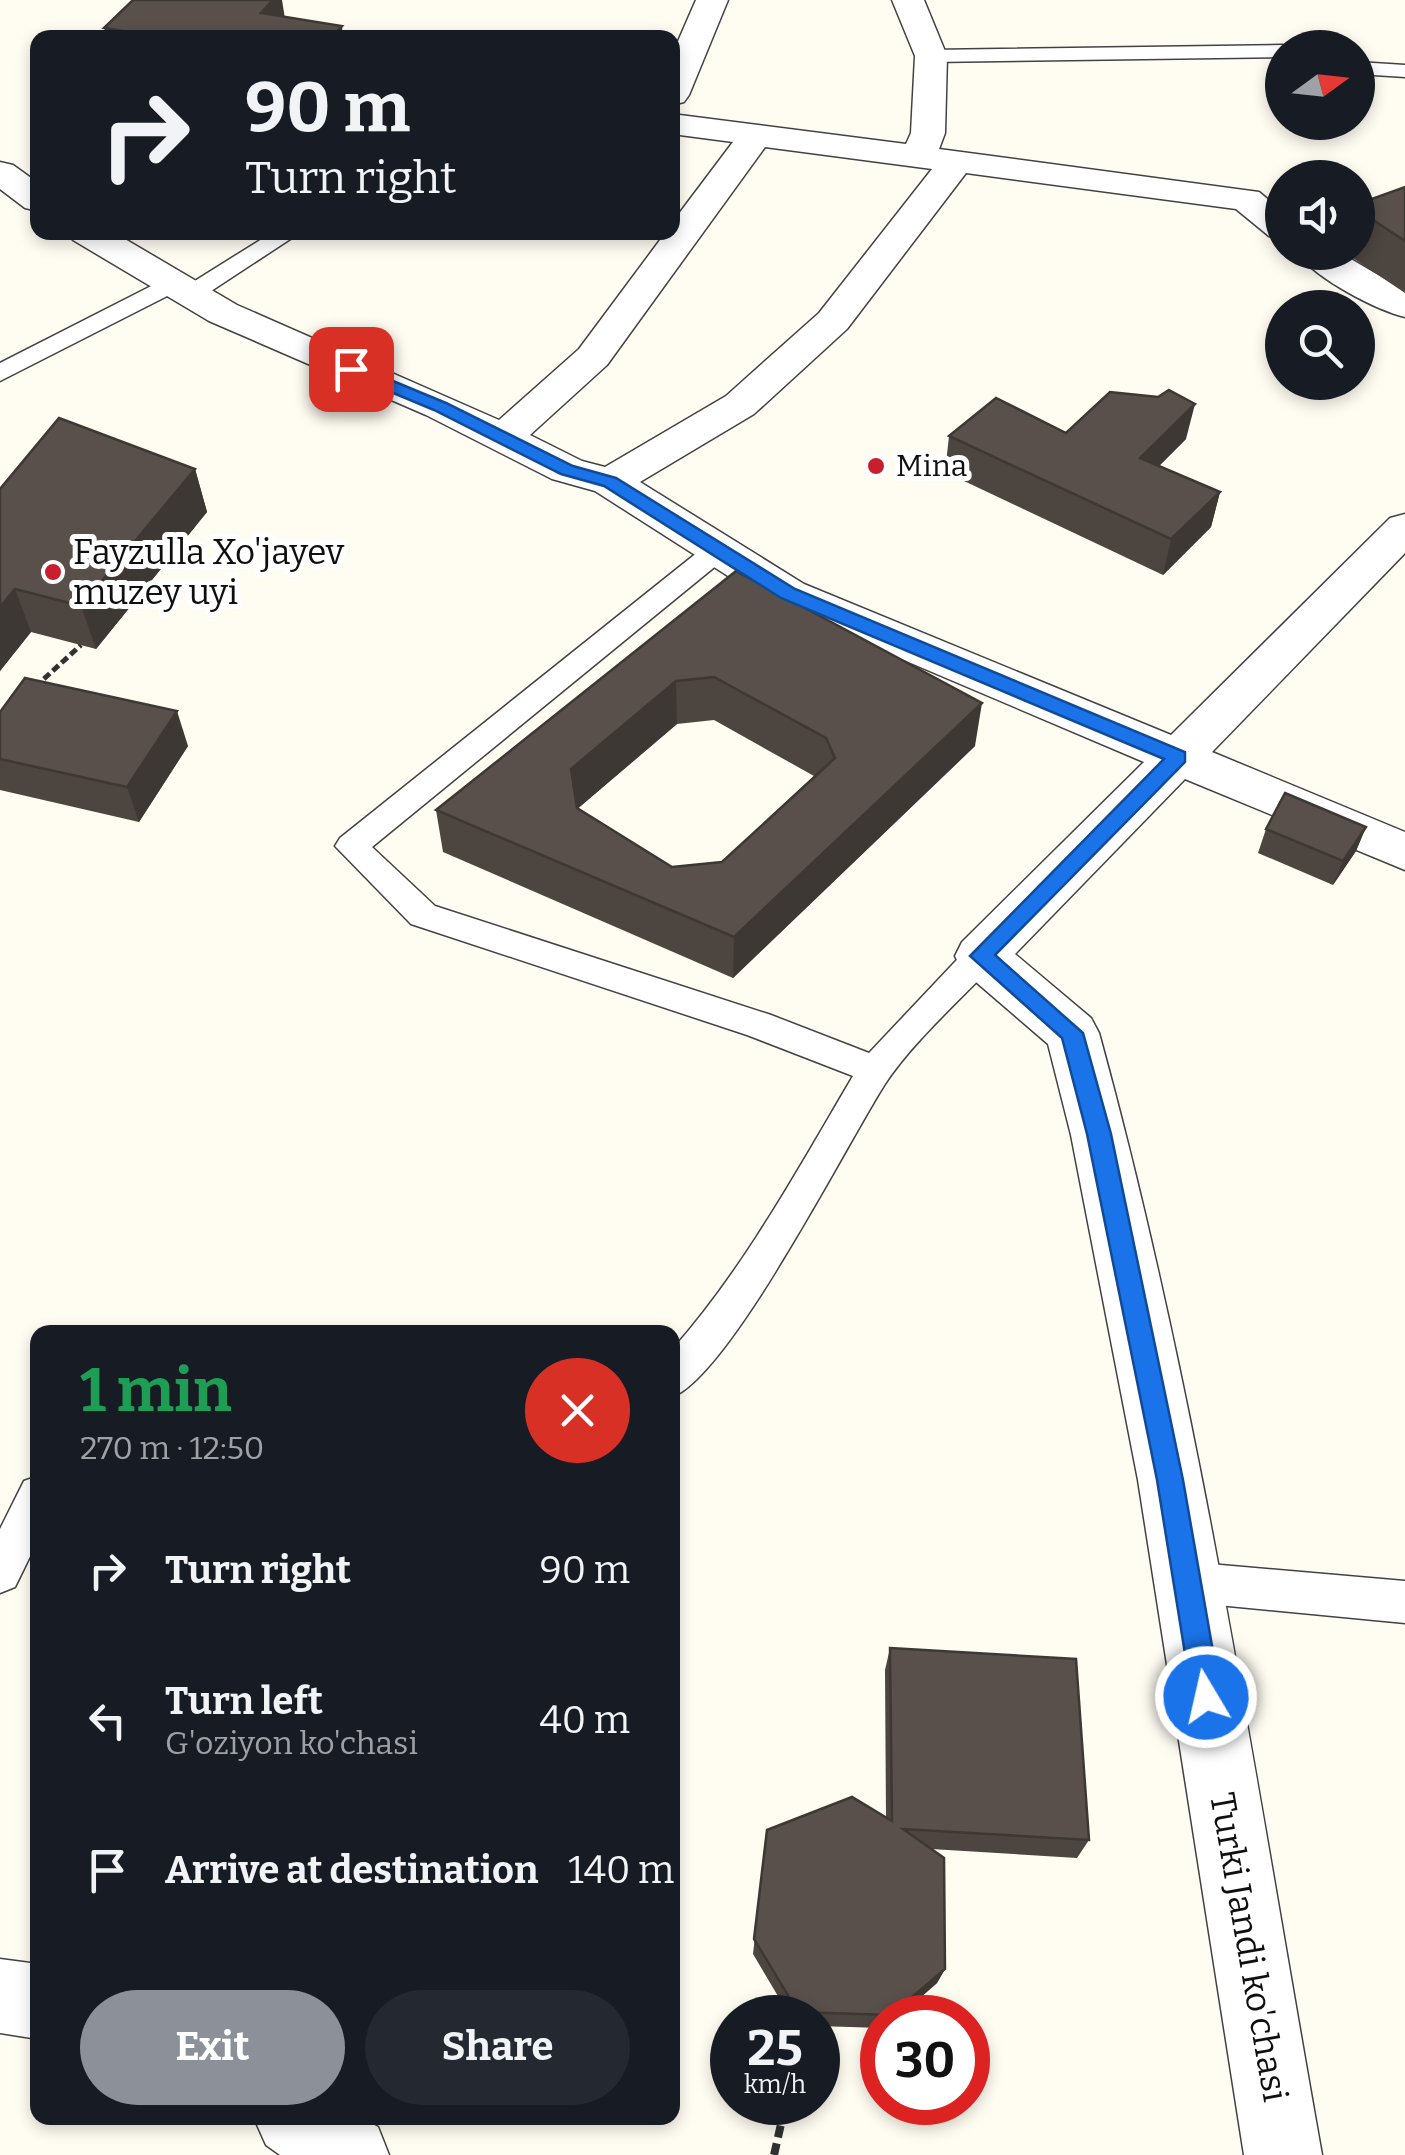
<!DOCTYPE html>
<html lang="en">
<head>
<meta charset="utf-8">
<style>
  :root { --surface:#171b24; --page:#242831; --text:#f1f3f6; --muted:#9ea1a6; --accent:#8c9099 }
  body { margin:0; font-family:Bitter,serif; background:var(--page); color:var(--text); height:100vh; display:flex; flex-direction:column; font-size:38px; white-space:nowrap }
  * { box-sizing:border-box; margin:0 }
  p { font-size:32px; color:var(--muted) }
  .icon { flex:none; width:55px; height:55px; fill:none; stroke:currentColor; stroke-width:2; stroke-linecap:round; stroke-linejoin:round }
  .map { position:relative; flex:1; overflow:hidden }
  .side { position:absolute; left:30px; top:1325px; width:650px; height:800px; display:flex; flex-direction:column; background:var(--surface); border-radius:20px; box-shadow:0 5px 15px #0003 }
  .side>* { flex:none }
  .top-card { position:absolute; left:30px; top:30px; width:650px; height:210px; border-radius:20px; box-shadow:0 5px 15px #0003; background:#171b24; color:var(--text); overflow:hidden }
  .needle { width:65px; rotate:75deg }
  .fabs { position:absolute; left:1265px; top:30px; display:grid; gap:20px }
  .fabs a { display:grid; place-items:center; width:110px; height:110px; border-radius:50%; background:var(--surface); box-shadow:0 5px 15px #0003; font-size:50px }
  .speed { position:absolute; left:710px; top:1995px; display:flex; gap:20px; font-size:50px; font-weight:700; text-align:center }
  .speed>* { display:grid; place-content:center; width:130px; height:130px; border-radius:50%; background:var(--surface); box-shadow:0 5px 15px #0003; line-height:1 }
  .speed small { font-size:25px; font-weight:400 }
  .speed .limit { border:15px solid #d22; background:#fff; color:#111 }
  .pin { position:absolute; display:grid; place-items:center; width:85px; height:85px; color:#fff; margin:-42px; border-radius:20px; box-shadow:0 5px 15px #0006 }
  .me { position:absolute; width:110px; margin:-55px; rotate:351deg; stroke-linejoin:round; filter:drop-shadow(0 0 8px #0008) }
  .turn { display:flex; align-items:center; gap:35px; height:210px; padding:0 50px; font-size:45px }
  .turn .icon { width:130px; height:130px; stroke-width:2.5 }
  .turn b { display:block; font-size:70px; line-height:85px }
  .round { display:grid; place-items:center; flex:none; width:105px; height:105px; border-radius:52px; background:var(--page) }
  .headline { display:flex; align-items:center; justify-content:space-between; height:170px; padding:0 50px }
  h1 { font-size:60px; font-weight:700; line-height:75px; color:#1e9e55 }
  .action { display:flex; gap:20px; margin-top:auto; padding:20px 50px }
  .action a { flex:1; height:115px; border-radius:60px; background:var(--accent); color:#fff; font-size:40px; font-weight:700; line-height:115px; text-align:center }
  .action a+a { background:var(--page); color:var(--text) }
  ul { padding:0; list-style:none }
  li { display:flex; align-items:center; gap:30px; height:150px; padding:0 50px }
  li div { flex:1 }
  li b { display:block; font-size:38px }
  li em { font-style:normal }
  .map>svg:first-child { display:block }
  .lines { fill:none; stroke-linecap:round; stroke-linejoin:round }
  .lane-casing { stroke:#424242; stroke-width:3 }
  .street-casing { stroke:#424242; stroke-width:3 }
  .path-far1 { stroke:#313131; stroke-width:5; stroke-dasharray:8 4; stroke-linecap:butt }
  .path { stroke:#313131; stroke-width:8; stroke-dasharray:12 6; stroke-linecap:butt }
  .lane { fill:#fff; fill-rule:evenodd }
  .street { fill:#fff; fill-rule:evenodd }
  .wall { fill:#4d4540; fill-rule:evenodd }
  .shaded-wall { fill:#3e3834 }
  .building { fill:#59504b; stroke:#3e3834; stroke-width:2.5; fill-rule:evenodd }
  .route { fill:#1a73e8; stroke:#114b97; stroke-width:2.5 }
  .poi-dot { fill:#c91e2e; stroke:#fff; stroke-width:4 }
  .labels { text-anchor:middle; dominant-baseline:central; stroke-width:10; stroke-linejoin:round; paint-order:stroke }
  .far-poi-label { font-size:30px; fill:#0f0f0f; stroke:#fff; text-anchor:start }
  .poi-label { font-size:35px; fill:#0f0f0f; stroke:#fff; text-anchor:start }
  .street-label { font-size:35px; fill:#0f0f0f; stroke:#fff }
</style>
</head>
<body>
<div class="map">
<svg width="1405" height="2155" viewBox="0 0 1405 2155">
  <rect width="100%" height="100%" fill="#fffcf2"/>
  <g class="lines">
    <defs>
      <g id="lane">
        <polygon points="1282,45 1290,48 1282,48 1282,57 931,62 921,56 931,50"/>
        <polygon points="1358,62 1405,65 1405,77 1358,74"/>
        <polygon points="273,232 301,232 199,299 181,299 178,294 181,289 0,381 0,363 165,279 181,279 185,284 182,289"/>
        <path d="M718,541L728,544L732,550L728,556L372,847L435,906L771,1015L869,1053L969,947L981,943L993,947L998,956L993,965C960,1000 910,1045 885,1084C846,1145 730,1375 672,1397V1350C744,1269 798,1169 853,1076L747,1035L411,924L335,846L340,838L708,544Z"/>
        <polygon points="38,1476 38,1540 15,1587 0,1593 0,1529 24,1481"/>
        <polygon points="1187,1562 1405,1581 1405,1623 1187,1602 1172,1596 1166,1582 1172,1568"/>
      </g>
      <g id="street">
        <polygon points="696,0 728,0 689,95 684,102 672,105 672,55"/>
        <path d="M892,0H924L947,56L945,133L939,149L1259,192L1282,211V239L1269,236L1236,209L966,173L847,329L754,414L640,482L804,584L1171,735L1390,518L1405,514V553L1212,752L1405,832V870L1185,779L1015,954L1091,1018L1099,1033C1200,1400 1255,1780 1322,2155H1244L1138,1480L1071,1135L1048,1044L962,970L955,956L962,942L1144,762L772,604L595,491L552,479L426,415L209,321L73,240L68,232H113L237,305L499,420L579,349L666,232H672V223L733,142L672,134V114L906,144L911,133L915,56ZM765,147L932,169L819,313L726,396L605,467L582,461L530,435L607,365Z"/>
        <polygon points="0,162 13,165 38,183 38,211 25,208 0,189"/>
        <path d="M1297,252H1339L1405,291V317C1376,310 1314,278 1297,252Z"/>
        <polygon points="0,1959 38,1964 38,2039 0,2033"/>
        <polygon points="254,2118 362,2118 378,2127 389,2155 280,2155 266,2145"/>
      </g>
    </defs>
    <use href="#lane" class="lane-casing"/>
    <use href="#street" class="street-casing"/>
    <polyline class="path-far1" points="35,687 81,645"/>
    <polyline class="path" points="774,2155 786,2102"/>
    <use href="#lane" class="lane"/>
    <use href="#street" class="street"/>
  </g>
  <g class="wall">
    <polygon points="285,17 343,38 107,38 104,28"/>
    <polygon points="1405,187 1405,293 1344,252 1358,252 1358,204"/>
    <polygon points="1066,433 1186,439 1159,466 1220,492 1211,527 1163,575 945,472 949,436"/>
    <polygon points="195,469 207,512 96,649 31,632 0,671 0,489"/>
    <path d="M736,571L975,746L733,978L443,852L436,810ZM714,720L814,776L722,862L672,867L578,808L677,724Z"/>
    <polygon points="0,712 188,746 139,822 0,790"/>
    <polygon points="1366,827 1356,851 1333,885 1258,853 1266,829"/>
    <polygon points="890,1648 1089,1840 1077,1858 931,1849 945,1969 937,1983 897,2018 882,2018 882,2028 818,2026 818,2018 791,2018 753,1954 767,1830 886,1818 885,1670"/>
  </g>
  <g class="shaded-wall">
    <polygon points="273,0 282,0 286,25 261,13"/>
    <polygon points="342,26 343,38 331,38"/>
    <polygon points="1195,404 1186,439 1132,493 1140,458"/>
    <polygon points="195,469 207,512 96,649 81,606"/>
    <polygon points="1220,492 1211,527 1163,575 1171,539"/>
    <polygon points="15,589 31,632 0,671 0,607"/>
    <polygon points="676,681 677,724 575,811 571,769"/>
    <polygon points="982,703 975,746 733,978 734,937"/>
    <polygon points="177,711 188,746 139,822 127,787"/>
    <polygon points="1366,827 1356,851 1333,885 1343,861"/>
    <polygon points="945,1969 937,1983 897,2018 890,2018"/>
  </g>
  <g class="building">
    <polygon points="133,0 273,0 261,13 342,26 331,38 167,38 104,28"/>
    <polygon points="1405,187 1405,241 1358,210 1358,204"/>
    <polygon points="1169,390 1195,404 1140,458 1220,492 1171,539 949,436 996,398 1066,433 1110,392 1158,397"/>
    <polygon points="59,418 195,469 81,606 15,589 0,607 0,489"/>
    <path d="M736,571L982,703L734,937L436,810ZM714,677L826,738L835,758L722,862L672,867L577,808L571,769L676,681Z"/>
    <polygon points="25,678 177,711 127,787 0,759 0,712"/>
    <polygon points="1285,793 1366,827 1343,861 1266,829"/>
    <polygon points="890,1648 1076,1659 1089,1840 903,1829 944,1858 945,1969 891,2015 798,2012 754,1939 767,1830 852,1797 892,1821"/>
  </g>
  <polygon class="route" points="345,366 357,366 446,403 573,466 616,478 795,589 1185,752 1185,762 995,955 1083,1033 1111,1134 1183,1480 1221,1697 1217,1707 1206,1711 1196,1707 1192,1697 1157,1480 1087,1134 1062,1038 970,956 1164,759 781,598 604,486 561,474 434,410 345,373"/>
  <g class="poi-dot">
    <circle cx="876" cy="466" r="10"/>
    <circle cx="53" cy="572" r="10"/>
  </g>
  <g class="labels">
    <g class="far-poi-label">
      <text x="896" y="466">Mina</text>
    </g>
    <g class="poi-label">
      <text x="73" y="552">Fayzulla Xo'jayev<tspan x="73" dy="40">muzey uyi</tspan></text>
    </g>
    <g class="street-label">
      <text transform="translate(1249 1947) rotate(80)">Turki Jandi ko'chasi</text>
    </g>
  </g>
</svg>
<div class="fabs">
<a><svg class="needle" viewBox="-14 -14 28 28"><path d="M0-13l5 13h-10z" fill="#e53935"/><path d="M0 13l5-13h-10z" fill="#9ea1a6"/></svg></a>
<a><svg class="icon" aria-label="sound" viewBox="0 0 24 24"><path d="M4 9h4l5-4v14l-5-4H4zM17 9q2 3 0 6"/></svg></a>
<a><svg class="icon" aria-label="search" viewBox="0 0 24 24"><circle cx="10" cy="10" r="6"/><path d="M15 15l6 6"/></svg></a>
</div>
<div class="speed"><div>25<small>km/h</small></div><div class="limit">30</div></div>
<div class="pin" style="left:351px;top:369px;background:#d93025"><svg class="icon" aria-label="arrive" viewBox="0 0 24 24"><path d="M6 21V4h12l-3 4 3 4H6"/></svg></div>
<svg class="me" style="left:1206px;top:1697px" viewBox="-20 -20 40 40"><circle r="17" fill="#1a73e8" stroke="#fff" stroke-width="3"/><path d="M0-11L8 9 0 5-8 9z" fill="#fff"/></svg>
<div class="top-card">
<div class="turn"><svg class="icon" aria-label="right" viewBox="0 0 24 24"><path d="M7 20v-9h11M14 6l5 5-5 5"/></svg><div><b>90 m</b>Turn right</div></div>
</div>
<section class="side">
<div class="headline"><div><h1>1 min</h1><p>270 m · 12:50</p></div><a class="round" style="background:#d93025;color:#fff"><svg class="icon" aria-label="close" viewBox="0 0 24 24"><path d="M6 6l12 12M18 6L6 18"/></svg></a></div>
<ul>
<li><svg class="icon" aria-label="right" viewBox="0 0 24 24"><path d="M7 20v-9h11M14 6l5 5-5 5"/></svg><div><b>Turn right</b></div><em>90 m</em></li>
<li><svg class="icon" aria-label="left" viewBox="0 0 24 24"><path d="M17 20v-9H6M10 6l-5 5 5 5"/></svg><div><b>Turn left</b><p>G'oziyon ko'chasi</p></div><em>40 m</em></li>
<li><svg class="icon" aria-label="arrive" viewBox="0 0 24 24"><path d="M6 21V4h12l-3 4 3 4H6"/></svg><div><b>Arrive at destination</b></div><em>140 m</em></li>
</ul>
<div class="action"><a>Exit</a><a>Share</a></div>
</section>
</div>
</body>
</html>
